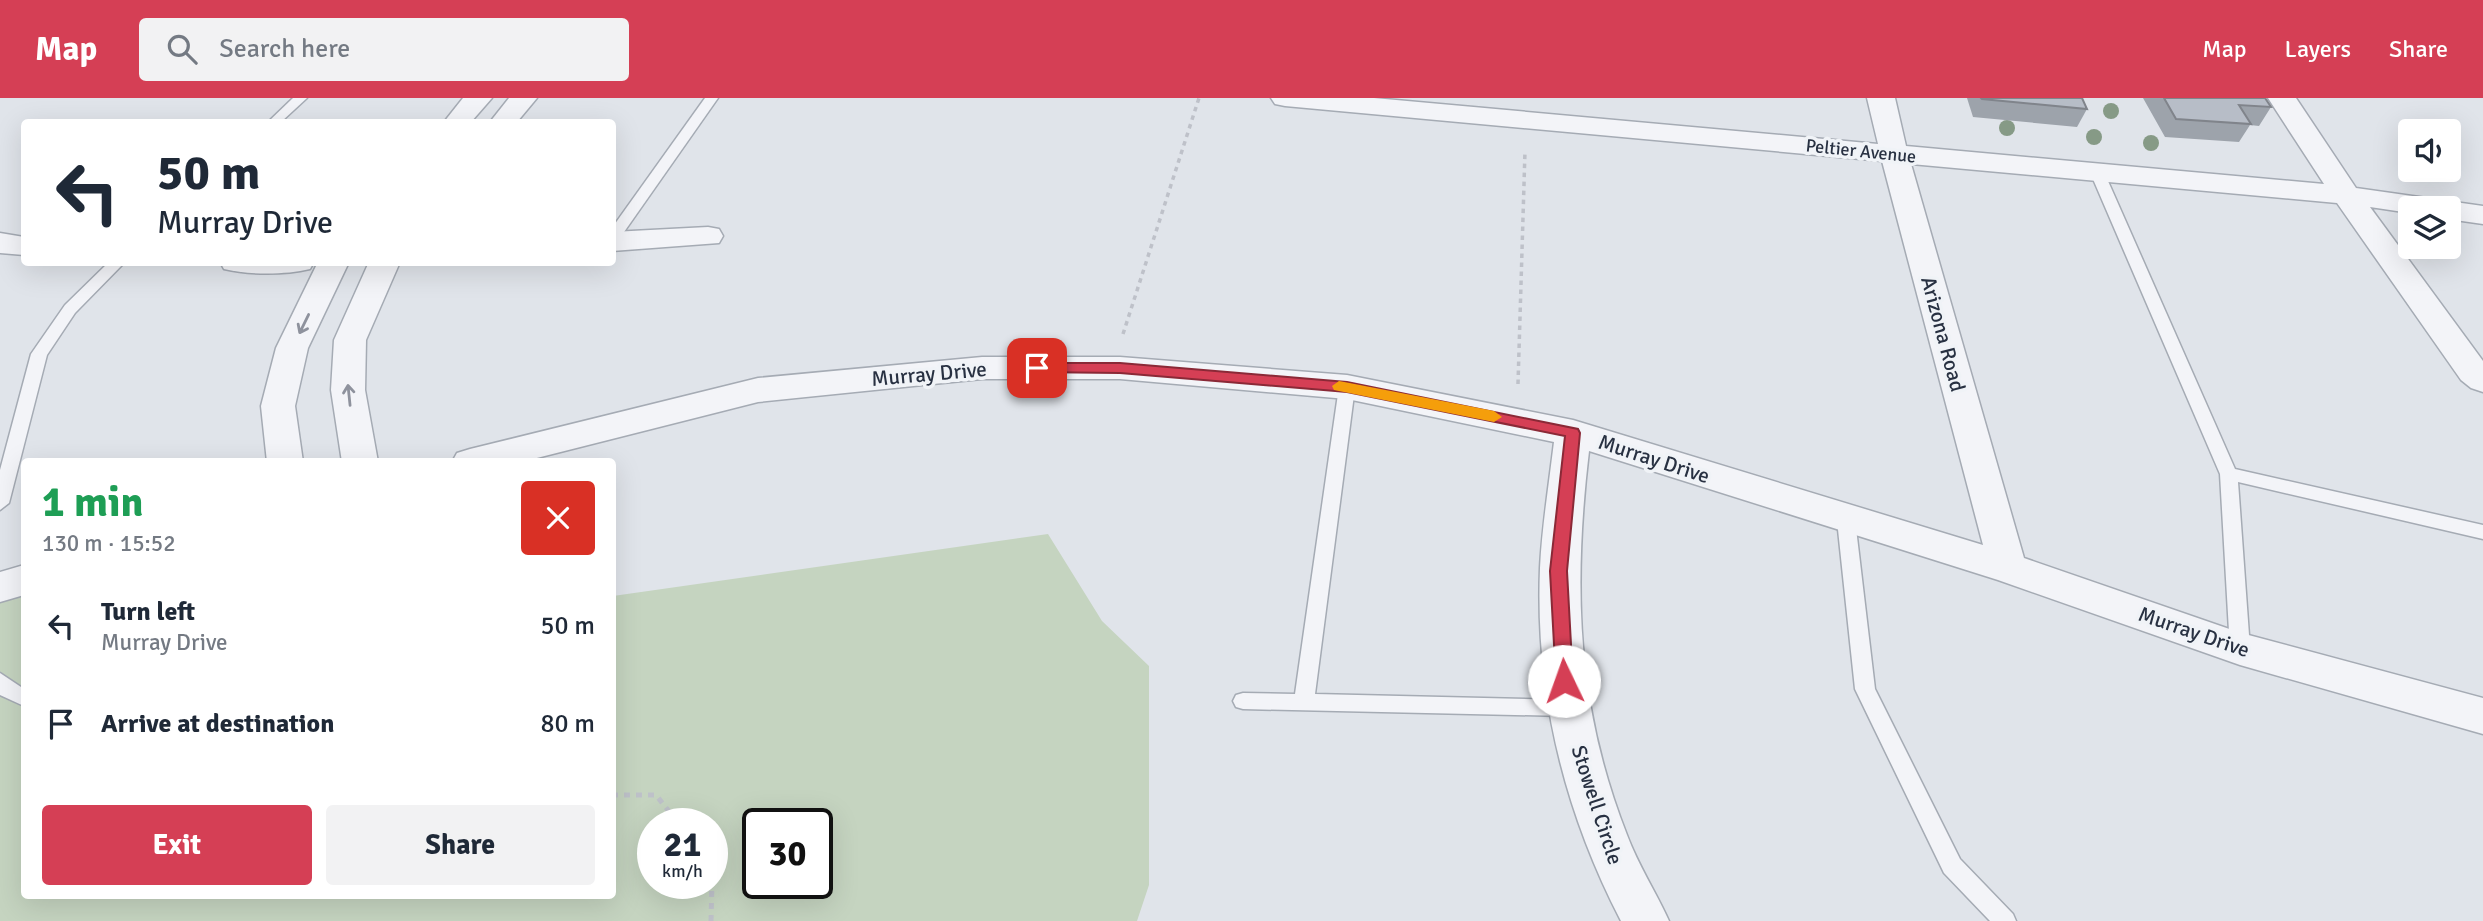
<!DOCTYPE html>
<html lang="en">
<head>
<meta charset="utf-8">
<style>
  :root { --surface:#fff; --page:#f2f2f3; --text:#1f2937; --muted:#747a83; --accent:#d53f55 }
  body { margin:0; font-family:Signika,sans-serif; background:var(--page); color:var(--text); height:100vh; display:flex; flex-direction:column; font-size:26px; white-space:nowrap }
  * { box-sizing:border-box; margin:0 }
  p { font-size:23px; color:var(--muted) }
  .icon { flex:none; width:38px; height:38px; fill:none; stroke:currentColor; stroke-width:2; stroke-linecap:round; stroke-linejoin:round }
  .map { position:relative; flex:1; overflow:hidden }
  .drawer { position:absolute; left:21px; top:360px; width:595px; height:441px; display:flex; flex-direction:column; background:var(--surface); border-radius:7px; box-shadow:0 7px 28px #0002 }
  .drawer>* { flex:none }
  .banner { position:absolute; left:21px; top:21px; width:595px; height:147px; border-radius:7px; box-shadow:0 7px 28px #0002; background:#fff; color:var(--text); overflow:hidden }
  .tools { position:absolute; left:2398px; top:21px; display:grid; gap:14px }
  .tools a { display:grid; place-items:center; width:63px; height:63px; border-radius:7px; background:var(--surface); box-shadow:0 7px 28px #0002; font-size:35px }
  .speed { position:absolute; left:637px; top:710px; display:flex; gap:14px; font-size:35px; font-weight:700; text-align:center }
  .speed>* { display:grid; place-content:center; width:91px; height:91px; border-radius:50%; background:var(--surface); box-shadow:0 7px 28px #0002; line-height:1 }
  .speed small { font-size:18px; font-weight:400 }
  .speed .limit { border:4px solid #111; border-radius:10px; background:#fff; color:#111 }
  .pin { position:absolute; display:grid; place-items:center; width:60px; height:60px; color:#fff; margin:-30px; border-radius:14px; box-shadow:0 4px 10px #0006 }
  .me { position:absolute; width:77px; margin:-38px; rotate:357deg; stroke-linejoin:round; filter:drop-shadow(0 0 5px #0008) }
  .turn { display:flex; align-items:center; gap:24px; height:147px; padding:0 21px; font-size:32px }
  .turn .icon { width:91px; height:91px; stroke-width:2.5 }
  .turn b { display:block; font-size:49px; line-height:60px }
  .round { display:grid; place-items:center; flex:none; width:74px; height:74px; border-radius:7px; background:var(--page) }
  .summary { display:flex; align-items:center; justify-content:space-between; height:119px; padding:0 21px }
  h1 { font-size:42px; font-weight:700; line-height:52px; color:#1e9e55 }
  .action { display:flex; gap:14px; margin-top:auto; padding:14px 21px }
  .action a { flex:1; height:80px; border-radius:7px; background:var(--accent); color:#fff; font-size:28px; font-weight:700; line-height:80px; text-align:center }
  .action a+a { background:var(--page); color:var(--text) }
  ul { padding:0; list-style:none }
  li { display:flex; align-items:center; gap:21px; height:98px; padding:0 21px }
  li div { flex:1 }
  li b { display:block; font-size:26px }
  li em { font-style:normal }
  header { display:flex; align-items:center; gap:42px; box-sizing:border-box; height:98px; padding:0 35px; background:var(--accent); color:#fff }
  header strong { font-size:33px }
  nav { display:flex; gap:38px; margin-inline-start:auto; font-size:24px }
  .search { width:490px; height:63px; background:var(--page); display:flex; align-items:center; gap:18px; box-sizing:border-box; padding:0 24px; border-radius:7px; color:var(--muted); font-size:26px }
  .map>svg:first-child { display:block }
  .green { fill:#c5d4c0; fill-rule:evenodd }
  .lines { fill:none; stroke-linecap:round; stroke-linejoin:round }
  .lane-casing { stroke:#a5abb4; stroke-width:3 }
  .street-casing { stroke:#a5abb4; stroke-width:3 }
  .path-far1 { stroke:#bec1c9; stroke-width:3.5; stroke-dasharray:4.5 4.5; stroke-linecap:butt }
  .path { stroke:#bec1c9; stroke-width:5; stroke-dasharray:6 6; stroke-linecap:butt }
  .lane { fill:#f3f4f8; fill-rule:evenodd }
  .street { fill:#f3f4f8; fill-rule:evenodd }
  .tree { fill:#869a86 }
  .wall { fill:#9da3ab }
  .building { fill:#b7bdc7; stroke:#80848b; stroke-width:2 }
  .oneway { stroke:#8e929d }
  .route { fill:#d53f55; stroke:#8a2937; stroke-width:2 }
  .slow { fill:#f59e0b }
  .labels { text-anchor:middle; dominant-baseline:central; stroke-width:7; stroke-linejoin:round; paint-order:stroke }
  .far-street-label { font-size:18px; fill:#283142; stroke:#f0f3f7 }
  .street-label { font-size:21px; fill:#283142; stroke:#f0f3f7 }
</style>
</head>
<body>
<header>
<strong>Map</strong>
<div class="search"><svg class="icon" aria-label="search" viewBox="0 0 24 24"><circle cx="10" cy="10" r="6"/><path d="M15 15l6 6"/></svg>Search here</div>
<nav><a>Map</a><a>Layers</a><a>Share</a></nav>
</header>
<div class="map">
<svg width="2483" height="823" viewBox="0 0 2483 823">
  <rect width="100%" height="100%" fill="#e0e4ea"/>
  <path class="green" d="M1048,436L1102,523L1149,568V787L1137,823H0V488L24,482V798H612L613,498ZM653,726H712V786H653ZM758,726H817V786H758Z"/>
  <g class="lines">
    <defs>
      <g id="lane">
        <polygon points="293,0 307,0 281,24 268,24"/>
        <polygon points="705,0 718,0 617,144 612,145 612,130"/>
        <polygon points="2097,70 2104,74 2235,371 2483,427 2483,441 2238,384 2250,551 2247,557 2240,559 2233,557 2230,551 2220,376 2090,74"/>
        <polygon points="109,164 125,164 75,215 47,257 9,405 0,412 0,372 31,256 65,207"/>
        <polygon points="1347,283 1355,289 1315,596 1566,602 1573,604 1576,610 1573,616 1566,618 1243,611 1236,609 1233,603 1236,597 1243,595 1295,596 1339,289"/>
        <polygon points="1846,415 1852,417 1855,422 1875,591 1960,761 2013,816 2016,823 1990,823 1944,775 1855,591 1837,422 1840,417"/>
        <polygon points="0,575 24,591 24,608 0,597"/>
      </g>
      <g id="street">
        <polygon points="463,0 492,0 471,24 444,24"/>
        <polygon points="509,0 537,0 517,24 490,24"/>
        <path d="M1271,0H1374L1878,46L1867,0H1895L1906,48L2324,86L2268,0H2296L2356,90L2483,108V126L2448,121V110H2410V115L2370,109L2483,263V294L2471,290L2461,282L2337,105L1911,66L2024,460L2241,535L2483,600V636L2240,567L1998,482L1589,353C1573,488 1576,608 1627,737C1638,767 1656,794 1669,823H1621C1564,713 1535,595 1540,470C1542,428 1549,386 1554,344L1347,301L1120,281H982L758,304L521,364H452L457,355L470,351L758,280L982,259H1120L1347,277L1573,322L1983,447L1882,63L1285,8L1275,6Z"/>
        <polygon points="708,129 719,131 723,138 719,145 612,153 612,134"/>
        <polygon points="0,135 24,139 24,157 0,155"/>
        <path d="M220,164H314L310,171C285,177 249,177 224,171Z"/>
        <polygon points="318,164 349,164 308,250 295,308 303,364 267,364 261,308 276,250"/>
        <polygon points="369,164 400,164 366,242 365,292 378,364 342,364 331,292 334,242"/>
        <polygon points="24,467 24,497 0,504 0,474"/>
      </g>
    </defs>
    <use href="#lane" class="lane-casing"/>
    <use href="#street" class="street-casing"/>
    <g class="path-far1">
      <polyline points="1123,236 1199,0"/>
      <polyline points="1518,286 1525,53"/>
    </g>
    <g class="path">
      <polyline points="612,697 656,697 679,726"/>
      <polyline points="711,823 712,784"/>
    </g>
    <use href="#lane" class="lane"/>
    <use href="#street" class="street"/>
  </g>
  <g class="tree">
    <circle cx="2111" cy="13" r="8"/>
    <circle cx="2007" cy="30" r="8"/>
    <circle cx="2094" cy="39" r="8"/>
    <circle cx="2151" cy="45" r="8"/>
  </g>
  <g class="wall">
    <polygon points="1967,0 2082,0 2087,11 2077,29 1973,19"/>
    <polygon points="2143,0 2265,0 2271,9 2259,28 2250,27 2239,44 2165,39"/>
  </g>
  <g class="building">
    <polygon points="1981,0 2082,0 2087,11 1982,1"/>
    <polygon points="2164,0 2265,0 2271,9 2239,7 2251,26 2176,21"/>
  </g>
  <defs><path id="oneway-shaft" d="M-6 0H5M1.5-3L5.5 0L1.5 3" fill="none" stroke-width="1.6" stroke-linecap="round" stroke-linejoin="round" transform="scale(1.75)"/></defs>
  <g class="oneway">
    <use href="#oneway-shaft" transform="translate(304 226) rotate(116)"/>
    <use href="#oneway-shaft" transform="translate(349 297) rotate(-96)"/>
  </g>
  <polygon class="route" points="1037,265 1120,265 1347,284 1578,331 1580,335 1567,473 1573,583 1571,588 1558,588 1556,583 1550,473 1565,338 1347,294 1120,275 1032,274 1030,270"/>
  <polygon class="slow" points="1339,283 1494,313 1502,319 1494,324 1334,292 1332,288"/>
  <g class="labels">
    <g class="far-street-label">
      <text transform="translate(1861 53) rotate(6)">Peltier Avenue</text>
    </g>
    <g class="street-label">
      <text transform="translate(1943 236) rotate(75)">Arizona Road</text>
      <text transform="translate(929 276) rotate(-5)">Murray Drive</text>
      <text transform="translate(1654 361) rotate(18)">Murray Drive</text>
      <text transform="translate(2194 534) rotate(19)">Murray Drive</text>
      <text transform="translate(1597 707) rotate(72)">Stowell Circle</text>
    </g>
  </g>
</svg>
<div class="tools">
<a><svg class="icon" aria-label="sound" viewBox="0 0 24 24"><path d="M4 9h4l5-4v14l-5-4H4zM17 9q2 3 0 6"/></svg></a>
<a><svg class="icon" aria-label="layers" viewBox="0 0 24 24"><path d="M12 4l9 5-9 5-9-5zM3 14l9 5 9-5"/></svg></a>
</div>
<div class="speed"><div>21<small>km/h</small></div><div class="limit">30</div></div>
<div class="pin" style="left:1037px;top:270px;background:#d93025"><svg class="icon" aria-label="arrive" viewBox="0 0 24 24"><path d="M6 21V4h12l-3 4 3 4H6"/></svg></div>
<svg class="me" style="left:1564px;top:583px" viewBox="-20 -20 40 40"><circle r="19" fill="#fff"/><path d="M0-13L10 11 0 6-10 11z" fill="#d53f55"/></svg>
<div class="banner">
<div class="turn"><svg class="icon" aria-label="left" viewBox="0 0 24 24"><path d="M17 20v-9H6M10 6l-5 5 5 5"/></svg><div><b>50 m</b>Murray Drive</div></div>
</div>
<section class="drawer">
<div class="summary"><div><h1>1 min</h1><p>130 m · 15:52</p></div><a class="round" style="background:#d93025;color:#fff"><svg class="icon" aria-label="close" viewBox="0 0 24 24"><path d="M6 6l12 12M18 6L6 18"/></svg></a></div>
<ul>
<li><svg class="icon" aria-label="left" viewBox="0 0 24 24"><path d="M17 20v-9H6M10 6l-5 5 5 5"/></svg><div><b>Turn left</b><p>Murray Drive</p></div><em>50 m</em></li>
<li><svg class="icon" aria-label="arrive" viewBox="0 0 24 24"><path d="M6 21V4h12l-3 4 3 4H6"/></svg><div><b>Arrive at destination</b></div><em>80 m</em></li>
</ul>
<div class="action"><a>Exit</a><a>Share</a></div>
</section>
</div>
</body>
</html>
